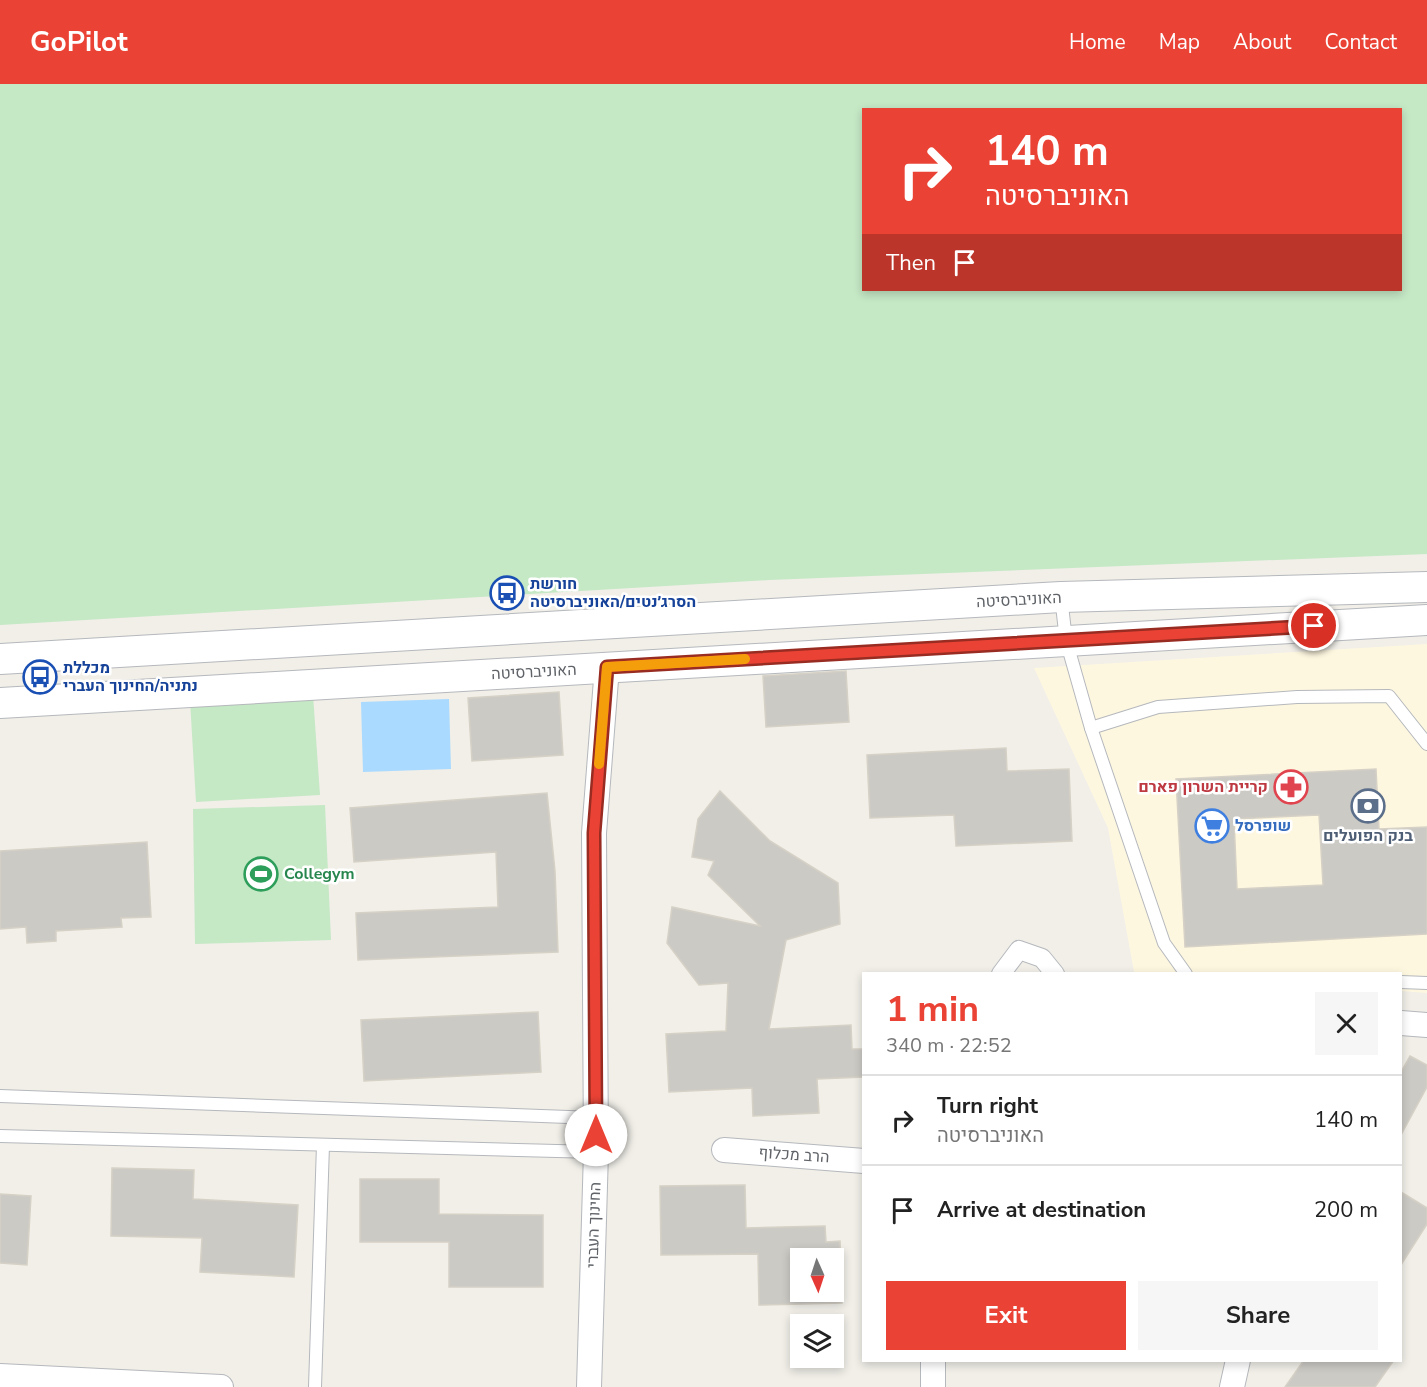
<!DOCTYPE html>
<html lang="en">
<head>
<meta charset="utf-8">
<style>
  :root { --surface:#fff; --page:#f6f6f6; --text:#222; --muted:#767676; --line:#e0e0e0; --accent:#ea4335 }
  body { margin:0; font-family:"Nunito Sans",Heebo,sans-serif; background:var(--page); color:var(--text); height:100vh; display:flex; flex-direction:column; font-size:22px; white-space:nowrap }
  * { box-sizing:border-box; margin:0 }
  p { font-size:20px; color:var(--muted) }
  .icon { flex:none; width:33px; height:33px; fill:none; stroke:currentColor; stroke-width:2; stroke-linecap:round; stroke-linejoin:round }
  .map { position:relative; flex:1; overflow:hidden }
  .details { position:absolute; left:862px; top:888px; width:540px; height:390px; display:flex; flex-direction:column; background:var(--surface); border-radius:0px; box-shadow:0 3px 9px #0003 }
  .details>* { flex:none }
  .hud { position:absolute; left:862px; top:24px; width:540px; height:183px; border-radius:0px; box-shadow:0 3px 9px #0003; background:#ea4335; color:#fff; overflow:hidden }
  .needle { width:39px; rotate:177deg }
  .tools { position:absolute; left:790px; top:1164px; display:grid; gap:12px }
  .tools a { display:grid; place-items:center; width:54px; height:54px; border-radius:0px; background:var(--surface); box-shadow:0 3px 9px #0003; font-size:30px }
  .pin { position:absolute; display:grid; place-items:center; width:51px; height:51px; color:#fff; margin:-26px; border:3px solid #fff; border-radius:50%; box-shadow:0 2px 6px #0007 }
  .me { position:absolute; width:66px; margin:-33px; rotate:0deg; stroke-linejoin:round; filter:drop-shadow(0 0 4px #0008) }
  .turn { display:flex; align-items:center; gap:21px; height:126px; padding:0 24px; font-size:27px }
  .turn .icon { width:78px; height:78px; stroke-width:2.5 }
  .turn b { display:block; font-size:42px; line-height:51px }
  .then { display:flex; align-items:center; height:57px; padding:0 24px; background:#0003; gap:12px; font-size:22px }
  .round { display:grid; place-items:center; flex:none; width:63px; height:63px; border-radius:0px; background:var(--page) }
  .head { display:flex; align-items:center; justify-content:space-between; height:102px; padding:0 24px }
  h1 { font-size:36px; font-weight:700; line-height:45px; color:var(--accent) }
  .action { display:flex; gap:12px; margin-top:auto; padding:12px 24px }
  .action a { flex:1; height:69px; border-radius:0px; background:var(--accent); color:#fff; font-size:24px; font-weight:700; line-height:69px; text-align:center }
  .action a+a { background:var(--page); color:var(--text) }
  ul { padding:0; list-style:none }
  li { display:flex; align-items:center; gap:18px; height:90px; padding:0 24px; border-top:2px solid var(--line) }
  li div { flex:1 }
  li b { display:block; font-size:22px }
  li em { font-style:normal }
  header { display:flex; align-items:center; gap:36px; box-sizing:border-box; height:84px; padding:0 30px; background:var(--accent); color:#fff }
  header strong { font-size:28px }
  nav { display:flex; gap:33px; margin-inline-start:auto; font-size:21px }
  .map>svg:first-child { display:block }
  .commercial { fill:#fef7e0 }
  .green { fill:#c5e8c5; fill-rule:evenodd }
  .water { fill:#aadaff }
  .building { fill:#cccac5; stroke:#d6d1c6; stroke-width:1.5; fill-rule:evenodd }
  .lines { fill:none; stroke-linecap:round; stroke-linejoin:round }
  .service-casing { stroke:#b5b8bc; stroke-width:14 }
  .pedestrian-casing { stroke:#b5b8bc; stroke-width:20 }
  .minor-casing { stroke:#b5b8bc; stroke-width:26 }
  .tertiary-casing { stroke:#b5b8bc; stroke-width:32 }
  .service { stroke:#fff; stroke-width:12 }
  .pedestrian { stroke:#fff; stroke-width:18 }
  .minor { stroke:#fff; stroke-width:24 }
  .tertiary { stroke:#fff; stroke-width:30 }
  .route-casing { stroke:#982c22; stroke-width:15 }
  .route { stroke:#ea4335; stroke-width:10 }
  .slow { stroke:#f59e0b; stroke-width:10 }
  .labels { text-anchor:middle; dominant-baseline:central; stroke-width:5; stroke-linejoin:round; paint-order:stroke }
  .transit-label { font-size:16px; font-weight:bold; fill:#164399; stroke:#fff; text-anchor:start }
  .street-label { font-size:16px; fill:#5f6368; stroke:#fff }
  .health-label { font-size:16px; font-weight:bold; fill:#be3a42; stroke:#fff; text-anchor:end }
  .shop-label { font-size:16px; font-weight:bold; fill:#366cbe; stroke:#fff; text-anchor:start }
  .service-label { font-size:16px; font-weight:bold; fill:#4e5e75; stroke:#fff }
  .leisure-label { font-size:16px; font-weight:bold; fill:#27864d; stroke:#fff; text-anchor:start }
</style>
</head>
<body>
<header>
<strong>GoPilot</strong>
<nav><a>Home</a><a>Map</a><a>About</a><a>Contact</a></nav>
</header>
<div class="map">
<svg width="1427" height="1303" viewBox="0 0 1427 1303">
  <rect width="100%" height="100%" fill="#f1efe8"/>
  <polygon class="commercial" points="1427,560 1427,909 1401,907 1401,890 1134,888 1108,744 1034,584"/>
  <g class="green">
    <path d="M0,0H1427V470L769,496L0,541ZM864,26H1401V206H864Z"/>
    <polygon points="313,611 320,711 196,718 190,616"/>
    <polygon points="325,721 331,856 195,860 193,725"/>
  </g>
  <polygon class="water" points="449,615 451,685 363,688 361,618"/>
  <g class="building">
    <polygon points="846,587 849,638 766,643 763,592"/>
    <polygon points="559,608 563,671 472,677 468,614"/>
    <polygon points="1006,664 1007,687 1069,685 1072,757 956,762 954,731 870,734 867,671"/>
    <path d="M1376,685L1379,745L1427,743V850L1185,863L1176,695ZM1319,731L1323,801L1237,805L1234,735Z"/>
    <polygon points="720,707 770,757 838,799 840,840 786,856 769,945 851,941 852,965 864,965 864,993 817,995 819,1029 753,1032 752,1004 669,1008 666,950 726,947 728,899 699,901 667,859 672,823 760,842 708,791 714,777 692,773 698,735"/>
    <polygon points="547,709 555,787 558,868 358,876 356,829 498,823 496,768 354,778 350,724"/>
    <polygon points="147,758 151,833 121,834 122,843 56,847 56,857 27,859 26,843 0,845 0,767"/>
    <polygon points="538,928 541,988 364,997 361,936"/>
    <polygon points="1410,972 1427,981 1427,1003 1401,1051 1401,988"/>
    <polygon points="112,1084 194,1086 193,1115 298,1121 294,1193 200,1188 202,1154 111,1152"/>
    <polygon points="360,1095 439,1095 439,1130 543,1131 543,1203 449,1203 449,1158 360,1158"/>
    <path d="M745,1101L746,1144L825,1142L826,1158L840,1157L842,1219L759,1221L758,1170L661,1171L660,1102ZM801,1174H834V1208H801Z"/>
    <polygon points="1401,1108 1427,1124 1427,1140 1401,1181"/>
    <polygon points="0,1110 31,1112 27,1181 0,1179"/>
    <polygon points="1304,1276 1394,1276 1375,1303 1285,1303"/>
  </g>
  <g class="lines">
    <defs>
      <g id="service">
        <polyline points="1061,513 1066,556 1091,644 1164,859 1186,890"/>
        <polyline points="1091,644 1158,623 1297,613 1389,612 1427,660"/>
        <polyline points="1401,898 1427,899"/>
        <polyline points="0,1012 595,1034"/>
        <polyline points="0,1052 596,1068"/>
        <polyline points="315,1303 323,1061"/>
      </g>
      <polyline id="pedestrian" points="1001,890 1019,866 1042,874 1055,890"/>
      <g id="minor">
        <polyline points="1401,939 1427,941"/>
        <polyline points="724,1066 864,1077"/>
        <polyline points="933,1276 933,1303"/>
        <polyline points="0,1292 221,1303"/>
        <polyline points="589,1303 596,1068 594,749 607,583"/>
        <polyline points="1232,1303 1238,1276"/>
      </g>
      <g id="tertiary">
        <polyline points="0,575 1061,513 1427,503"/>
        <polyline points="0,619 1427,536"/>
      </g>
    </defs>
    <use href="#service" class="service-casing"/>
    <use href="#pedestrian" class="pedestrian-casing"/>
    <use href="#minor" class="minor-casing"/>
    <use href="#tertiary" class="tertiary-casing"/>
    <use href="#service" class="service"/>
    <use href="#pedestrian" class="pedestrian"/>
    <use href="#minor" class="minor"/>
    <use href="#tertiary" class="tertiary"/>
  </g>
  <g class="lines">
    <defs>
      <polyline id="route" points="596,1051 594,749 607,583 1314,542"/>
    </defs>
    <use href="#route" class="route-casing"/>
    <use href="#route" class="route"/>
    <polyline class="slow" points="599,680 607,583 745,575"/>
  </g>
  <defs>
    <symbol id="bus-ring" viewBox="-11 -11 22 22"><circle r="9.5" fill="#fff" stroke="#1a4fb4" stroke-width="1.5"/><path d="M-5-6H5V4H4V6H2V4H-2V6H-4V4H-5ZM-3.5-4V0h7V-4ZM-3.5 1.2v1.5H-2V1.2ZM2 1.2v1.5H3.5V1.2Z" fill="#1a4fb4"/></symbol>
    <symbol id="pharmacy-ring" viewBox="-11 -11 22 22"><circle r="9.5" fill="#fff" stroke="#e0444e" stroke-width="1.5"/><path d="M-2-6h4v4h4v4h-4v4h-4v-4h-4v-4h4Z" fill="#e0444e"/></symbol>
    <symbol id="bank-ring" viewBox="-11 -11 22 22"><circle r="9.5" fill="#fff" stroke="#5c6f8a" stroke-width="1.5"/><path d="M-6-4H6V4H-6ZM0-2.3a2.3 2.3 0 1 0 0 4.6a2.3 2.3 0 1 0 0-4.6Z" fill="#5c6f8a"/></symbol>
    <symbol id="supermarket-ring" viewBox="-11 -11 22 22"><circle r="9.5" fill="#fff" stroke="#3f7fe0" stroke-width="1.5"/><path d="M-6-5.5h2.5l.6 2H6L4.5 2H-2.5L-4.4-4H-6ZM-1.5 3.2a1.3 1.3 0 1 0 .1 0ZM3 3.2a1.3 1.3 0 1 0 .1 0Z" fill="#3f7fe0"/></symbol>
    <symbol id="stadium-ring" viewBox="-11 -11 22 22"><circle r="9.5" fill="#fff" stroke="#2e9e5b" stroke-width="1.5"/><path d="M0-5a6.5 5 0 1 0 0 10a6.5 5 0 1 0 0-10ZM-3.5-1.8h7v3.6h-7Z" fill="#2e9e5b"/></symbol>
  </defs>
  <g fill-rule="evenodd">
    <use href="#bus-ring" x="488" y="490" width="38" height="38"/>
    <use href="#bus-ring" x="21" y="574" width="38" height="38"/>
    <use href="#pharmacy-ring" x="1272" y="684" width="38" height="38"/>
    <use href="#bank-ring" x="1349" y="703" width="38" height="38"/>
    <use href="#supermarket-ring" x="1193" y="723" width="38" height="38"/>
    <use href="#stadium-ring" x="242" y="771" width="38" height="38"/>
  </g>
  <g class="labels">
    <g class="transit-label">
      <text x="530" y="500">חורשת<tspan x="530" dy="18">הסרג׳נטים/האוניברסיטה</tspan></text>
      <text x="63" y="584">מכללת<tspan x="63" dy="18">נתניה/החינוך העברי</tspan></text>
    </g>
    <g class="street-label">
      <text transform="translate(1019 516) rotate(-3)">האוניברסיטה</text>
      <text transform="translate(534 588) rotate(-3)">האוניברסיטה</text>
      <text transform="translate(794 1071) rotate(4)">הרב מכלוף</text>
      <text transform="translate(594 1141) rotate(-88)">החינוך העברי</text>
    </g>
    <g class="health-label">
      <text x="1268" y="703">קריית השרון פארם</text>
    </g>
    <g class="shop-label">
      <text x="1235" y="742">שופרסל</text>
    </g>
    <g class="service-label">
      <text x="1368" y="752">בנק הפועלים</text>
    </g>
    <g class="leisure-label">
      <text x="284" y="790">Collegym</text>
    </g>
  </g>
</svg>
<div class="tools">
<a><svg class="needle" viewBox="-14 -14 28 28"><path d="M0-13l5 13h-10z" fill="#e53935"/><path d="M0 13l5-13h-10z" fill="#767676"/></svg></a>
<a><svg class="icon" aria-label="layers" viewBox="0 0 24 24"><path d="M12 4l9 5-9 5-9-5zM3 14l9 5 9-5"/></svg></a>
</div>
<div class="pin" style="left:1314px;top:542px;background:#d93025"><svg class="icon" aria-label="arrive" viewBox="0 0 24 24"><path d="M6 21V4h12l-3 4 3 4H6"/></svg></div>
<svg class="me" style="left:596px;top:1051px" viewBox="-20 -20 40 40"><circle r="19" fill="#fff"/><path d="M0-13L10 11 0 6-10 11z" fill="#ea4335"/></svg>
<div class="hud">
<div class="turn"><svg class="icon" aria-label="right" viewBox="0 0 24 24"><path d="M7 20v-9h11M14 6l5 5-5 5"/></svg><div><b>140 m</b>האוניברסיטה</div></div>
<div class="then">Then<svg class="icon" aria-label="arrive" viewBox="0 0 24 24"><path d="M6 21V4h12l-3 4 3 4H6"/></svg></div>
</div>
<section class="details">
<div class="head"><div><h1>1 min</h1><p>340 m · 22:52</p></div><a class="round"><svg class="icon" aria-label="close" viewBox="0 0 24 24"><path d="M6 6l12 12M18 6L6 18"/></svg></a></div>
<ul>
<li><svg class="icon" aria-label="right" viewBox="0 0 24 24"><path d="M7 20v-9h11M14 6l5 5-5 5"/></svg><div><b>Turn right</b><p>האוניברסיטה</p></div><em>140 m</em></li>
<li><svg class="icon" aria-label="arrive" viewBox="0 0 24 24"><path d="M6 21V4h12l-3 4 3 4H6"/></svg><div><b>Arrive at destination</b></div><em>200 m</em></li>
</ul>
<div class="action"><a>Exit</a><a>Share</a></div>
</section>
</div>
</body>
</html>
